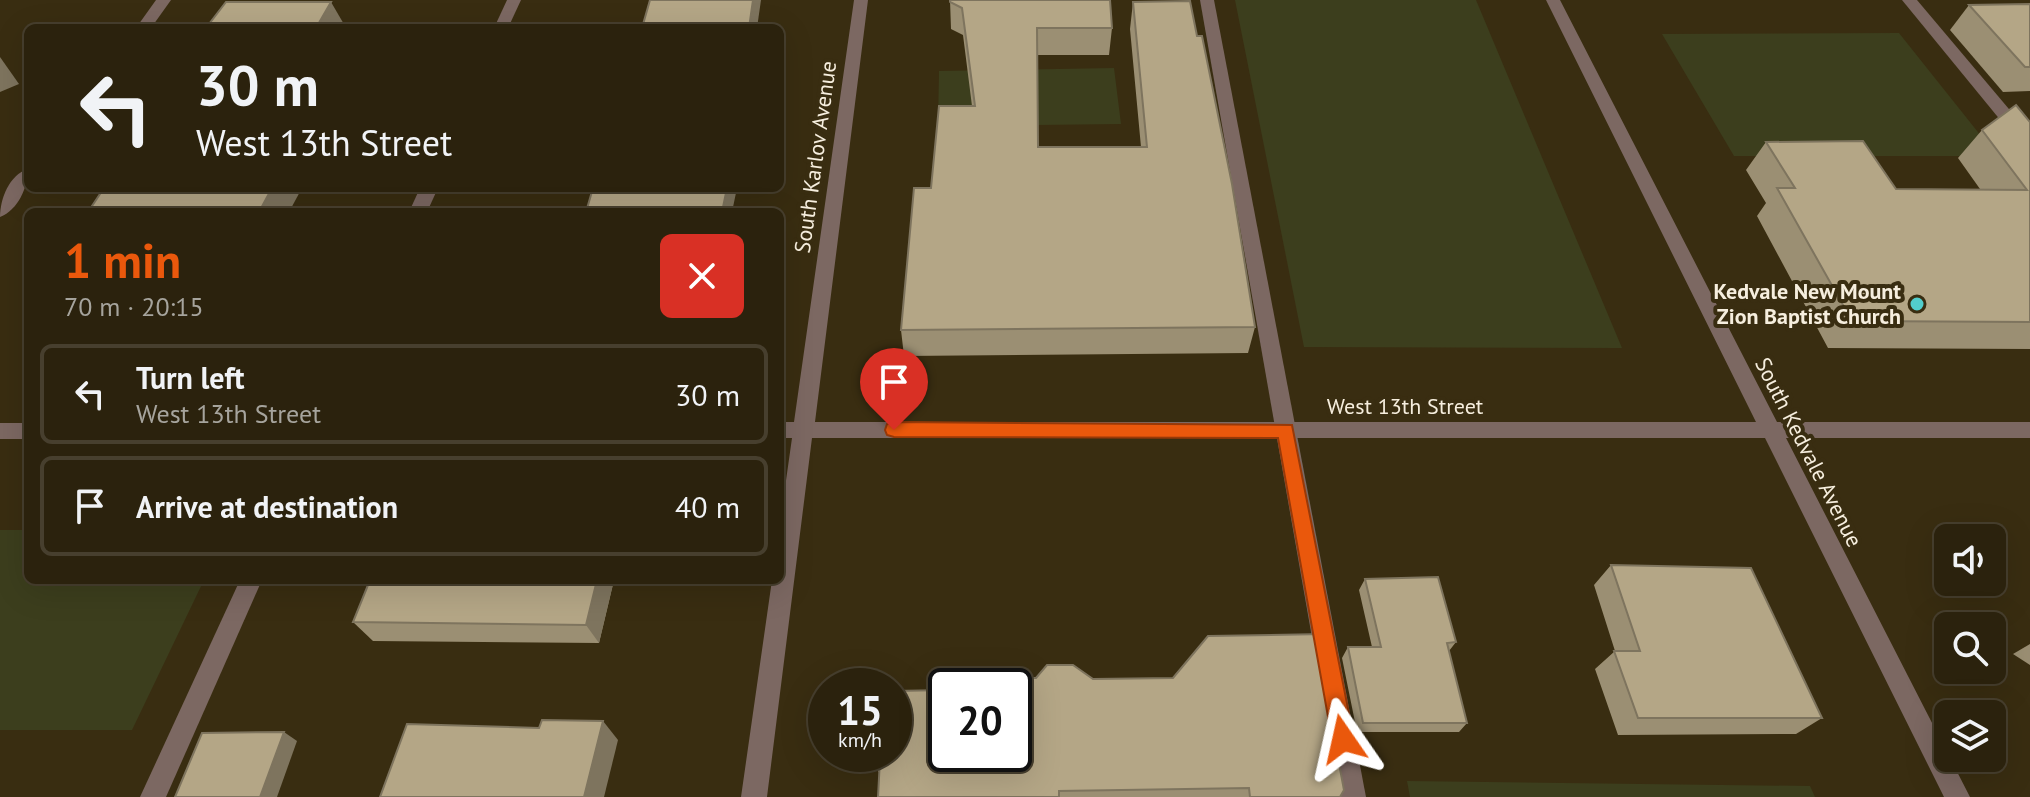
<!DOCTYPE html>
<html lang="en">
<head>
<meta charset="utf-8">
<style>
  :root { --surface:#2b220d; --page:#332a16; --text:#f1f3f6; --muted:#a6a49d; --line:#473f2e; --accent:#ea580c }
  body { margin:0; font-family:"PT Sans",sans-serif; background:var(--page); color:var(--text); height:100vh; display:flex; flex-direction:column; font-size:30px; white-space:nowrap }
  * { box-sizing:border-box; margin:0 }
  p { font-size:26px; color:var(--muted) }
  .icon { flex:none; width:44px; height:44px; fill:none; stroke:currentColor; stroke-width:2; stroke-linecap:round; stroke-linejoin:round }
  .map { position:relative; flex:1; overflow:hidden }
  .side { position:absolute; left:24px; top:208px; width:760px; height:376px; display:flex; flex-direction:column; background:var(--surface); border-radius:12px; box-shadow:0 8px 32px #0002,0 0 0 2px var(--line) }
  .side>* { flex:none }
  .banner { position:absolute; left:24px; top:24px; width:760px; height:168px; border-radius:12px; box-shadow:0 8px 32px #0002,0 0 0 2px var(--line); background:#2b220d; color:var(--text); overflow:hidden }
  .tools { position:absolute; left:1934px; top:524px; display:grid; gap:16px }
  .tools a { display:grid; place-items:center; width:72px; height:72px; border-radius:12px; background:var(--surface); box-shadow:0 8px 32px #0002,0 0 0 2px var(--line); font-size:40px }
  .speed { position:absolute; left:808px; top:668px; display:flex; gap:16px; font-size:40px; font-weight:700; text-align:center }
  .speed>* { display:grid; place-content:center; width:104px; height:104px; border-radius:50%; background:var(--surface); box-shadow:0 8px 32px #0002,0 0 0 2px var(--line); line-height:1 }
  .speed small { font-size:20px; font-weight:400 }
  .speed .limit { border:4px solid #111; border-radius:12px; background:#fff; color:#111 }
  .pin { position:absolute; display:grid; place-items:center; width:68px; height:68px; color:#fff; margin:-82px -34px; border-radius:50% 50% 50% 0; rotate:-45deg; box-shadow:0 0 8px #0007 }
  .pin .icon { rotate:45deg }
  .me { position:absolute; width:88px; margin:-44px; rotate:349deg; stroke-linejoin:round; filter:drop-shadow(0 0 6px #0008) }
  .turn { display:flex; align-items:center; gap:28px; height:168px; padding:0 40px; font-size:36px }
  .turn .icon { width:104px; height:104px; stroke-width:2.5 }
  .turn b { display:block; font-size:56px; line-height:68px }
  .round { display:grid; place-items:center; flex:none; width:84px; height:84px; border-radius:12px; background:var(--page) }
  .headline { display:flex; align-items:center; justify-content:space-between; height:136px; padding:0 40px }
  h1 { font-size:48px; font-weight:800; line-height:60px; color:var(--accent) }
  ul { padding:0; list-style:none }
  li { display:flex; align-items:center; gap:24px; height:100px; margin:0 16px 12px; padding:0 24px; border:4px solid var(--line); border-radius:12px }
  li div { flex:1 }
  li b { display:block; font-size:30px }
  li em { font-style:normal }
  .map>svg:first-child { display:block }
  .green { fill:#3c3e1d }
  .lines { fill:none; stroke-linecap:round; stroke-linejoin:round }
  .service { fill:#7c6862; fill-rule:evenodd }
  .minor { fill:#7c6862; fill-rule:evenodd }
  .wall { fill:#9b8f73 }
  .shaded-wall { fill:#7e745e }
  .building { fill:#b4a686; stroke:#7e745e; stroke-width:2 }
  .route { fill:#ea580c; stroke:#983908; stroke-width:2 }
  .poi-dot { fill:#52cdcc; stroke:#392d11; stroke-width:3 }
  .labels { text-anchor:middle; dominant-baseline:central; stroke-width:8; stroke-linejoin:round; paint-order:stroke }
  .street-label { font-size:22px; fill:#f6eede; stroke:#392d11 }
  .poi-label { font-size:22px; font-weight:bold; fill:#f6eede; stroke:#392d11; text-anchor:end }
</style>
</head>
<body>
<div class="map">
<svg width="2030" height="797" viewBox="0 0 2030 797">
  <rect width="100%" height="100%" fill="#392d11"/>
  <g class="green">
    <polygon points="1235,0 1476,0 1622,348 1304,347"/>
    <polygon points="1899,33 1997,156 1734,156 1662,34"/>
    <polygon points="1114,68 1121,124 938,126 939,71"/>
    <polygon points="0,530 28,530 28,580 204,580 132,730 0,730"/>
    <polygon points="1407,781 1810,786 1815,797 1410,797"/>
  </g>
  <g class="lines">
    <g class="service">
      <polygon points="507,0 521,0 508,28 494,28"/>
      <polygon points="1200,0 1214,0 1366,797 1340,797"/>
      <polygon points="1902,0 1917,0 2030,134 2030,150 2024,149"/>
      <polygon points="420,188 438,188 427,212 409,212"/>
      <polygon points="240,580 262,580 166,797 140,797"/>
    </g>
    <g class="minor">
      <polygon points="156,0 171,0 151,28 136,28"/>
      <polygon points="854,0 868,0 815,422 1756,422 1546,0 1560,0 1777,422 2030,422 2030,438 1786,438 1970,797 1944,797 1765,438 812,438 767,797 741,797 772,580 780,580 780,523 792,438 780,438 780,422 794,422"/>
      <path d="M28,169C28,187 18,210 0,217C0,199 9,175 28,169Z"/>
      <rect x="0" y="423" width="28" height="16"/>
    </g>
  </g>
  <g class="wall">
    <polygon points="950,0 1112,28 1109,55 1037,55 1038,147 1141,147 1130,29 1133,2 1255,327 1248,353 904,356 901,330 931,188 972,106 963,35 951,29"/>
    <polygon points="2030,4 2030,91 2003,92 1950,30 1969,5"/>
    <polygon points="2030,122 2030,349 1828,348 1757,216 1766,203 1746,170 1766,142 1896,189 1980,189 1958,158 1982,130"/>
    <polygon points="1611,565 1822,718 1796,734 1618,735 1595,669 1615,651 1594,585"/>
    <polygon points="1365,579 1456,642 1449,651 1467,723 1459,732 1357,732 1342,658 1348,647 1372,647 1359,590"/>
    <polygon points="614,580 599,643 373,641 353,622"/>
    <polygon points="2030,644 2030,665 2013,654"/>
    <polygon points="1036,678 1093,679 1339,711 1331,723 1340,797 878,797 880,773 876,769 872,754 946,754"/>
  </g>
  <g class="shaded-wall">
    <polygon points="753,0 761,0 757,28 749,28"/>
    <polygon points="331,2 345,26 344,28 316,28"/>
    <polygon points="0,57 19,84 0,92"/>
    <polygon points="272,188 302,188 289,212 259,212"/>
    <polygon points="727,188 737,188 732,212 722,212"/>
    <polygon points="597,580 614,580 599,643 586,625"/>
    <polygon points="603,721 618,740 604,797 584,797"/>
    <polygon points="284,732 297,741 277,797 260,797"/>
  </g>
  <g class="building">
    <polygon points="650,0 753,0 749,28 642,28"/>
    <polygon points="950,0 1110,0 1112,28 1037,28 1038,147 1147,147 1133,2 1190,1 1197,36 1202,36 1232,184 1255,327 901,330 914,188 931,188 939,106 975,106 962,8 950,2"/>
    <polygon points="226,2 331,2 316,28 206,28"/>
    <polygon points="2030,4 2030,67 2025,67 1969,5"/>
    <polygon points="2016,105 2030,122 2030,322 1852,321 1777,188 1795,188 1766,142 1863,141 1896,189 2027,190 1982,130"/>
    <polygon points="104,188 272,188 259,212 88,212"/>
    <polygon points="593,188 727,188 722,212 586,212"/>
    <polygon points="1611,565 1751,568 1822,718 1638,718 1614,651 1640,651"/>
    <polygon points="1438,577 1456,642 1447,643 1467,723 1363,723 1348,647 1381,647 1365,579"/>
    <polygon points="370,580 597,580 586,625 353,622"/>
    <polygon points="1325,634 1339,711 1329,711 1344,790 1340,797 1250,797 1249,788 1059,791 1059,797 878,797 880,759 875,754 894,754 894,691 946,690 946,754 1014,754 1014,686 994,686 994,678 1036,678 1047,665 1073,665 1093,679 1173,678 1208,636"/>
    <polygon points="542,720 603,721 584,797 380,797 407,724 539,728"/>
    <polygon points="284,732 260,797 175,797 202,733"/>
  </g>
  <polygon class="route" points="894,422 1292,425 1354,739 1351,747 1343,750 1335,747 1332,739 1278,438 894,437 887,435 885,430 887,424"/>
  <circle class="poi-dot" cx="1917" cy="304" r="8"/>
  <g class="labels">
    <g class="street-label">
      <text transform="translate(815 157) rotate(-82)">South Karlov Avenue</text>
      <text x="1405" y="406">West 13th Street</text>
      <text transform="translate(1809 452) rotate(63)">South Kedvale Avenue</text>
    </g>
    <g class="poi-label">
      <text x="1901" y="291">Kedvale New Mount<tspan x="1901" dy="25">Zion Baptist Church</tspan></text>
    </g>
  </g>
</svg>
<div class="tools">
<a><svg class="icon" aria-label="sound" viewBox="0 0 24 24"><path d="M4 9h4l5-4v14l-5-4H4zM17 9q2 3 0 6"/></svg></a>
<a><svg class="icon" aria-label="search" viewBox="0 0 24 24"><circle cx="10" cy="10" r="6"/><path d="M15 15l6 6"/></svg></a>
<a><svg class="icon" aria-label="layers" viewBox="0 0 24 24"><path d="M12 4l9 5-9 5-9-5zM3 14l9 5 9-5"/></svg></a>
</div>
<div class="speed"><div>15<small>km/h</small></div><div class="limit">20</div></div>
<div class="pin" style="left:894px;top:430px;background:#d93025"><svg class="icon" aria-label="arrive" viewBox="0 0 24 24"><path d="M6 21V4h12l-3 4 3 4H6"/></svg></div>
<svg class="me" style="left:1343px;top:739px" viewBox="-20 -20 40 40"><path d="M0-17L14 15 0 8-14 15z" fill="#ea580c" stroke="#fff" stroke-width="4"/></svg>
<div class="banner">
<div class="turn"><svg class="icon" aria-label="left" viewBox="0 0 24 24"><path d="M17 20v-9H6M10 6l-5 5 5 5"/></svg><div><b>30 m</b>West 13th Street</div></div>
</div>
<section class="side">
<div class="headline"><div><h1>1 min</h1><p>70 m · 20:15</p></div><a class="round" style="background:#d93025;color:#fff"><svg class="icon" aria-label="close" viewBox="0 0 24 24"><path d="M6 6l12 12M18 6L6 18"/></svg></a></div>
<ul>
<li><svg class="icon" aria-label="left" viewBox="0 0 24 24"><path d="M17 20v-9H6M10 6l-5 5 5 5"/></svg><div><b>Turn left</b><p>West 13th Street</p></div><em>30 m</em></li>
<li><svg class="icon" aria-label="arrive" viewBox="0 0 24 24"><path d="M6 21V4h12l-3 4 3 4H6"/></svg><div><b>Arrive at destination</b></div><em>40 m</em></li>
</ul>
</section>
</div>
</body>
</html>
